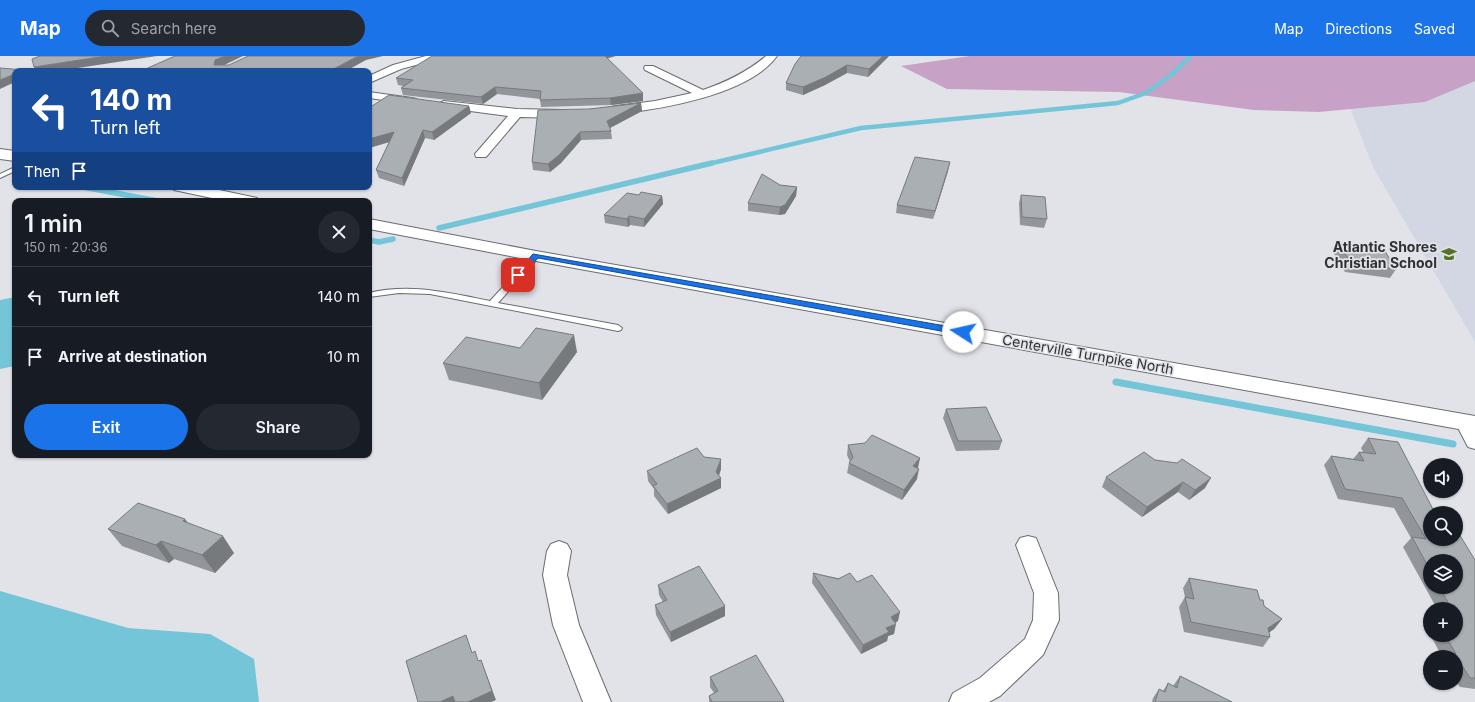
<!DOCTYPE html>
<html lang="en">
<head>
<meta charset="utf-8">
<style>
  :root { --surface:#171b24; --page:#242831; --text:#f1f3f6; --muted:#9ea1a6; --line:#363941; --accent:#1a73e8 }
  body { margin:0; font-family:Inter,sans-serif; background:var(--page); color:var(--text); height:100vh; display:flex; flex-direction:column; font-size:15px; white-space:nowrap }
  * { box-sizing:border-box; margin:0 }
  p { font-size:13px; color:var(--muted) }
  .icon { flex:none; width:22px; height:22px; fill:none; stroke:currentColor; stroke-width:2; stroke-linecap:round; stroke-linejoin:round }
  .map { position:relative; flex:1; overflow:hidden }
  .panel { position:absolute; left:12px; top:142px; width:360px; height:260px; display:flex; flex-direction:column; background:var(--surface); border-radius:8px; box-shadow:0 1px 3px #0004 }
  .panel>* { flex:none }
  .hud { position:absolute; left:12px; top:12px; width:360px; height:122px; border-radius:8px; box-shadow:0 1px 3px #0004; background:#1a4fa0; color:#fff; overflow:hidden }
  .tools { position:absolute; left:1423px; top:402px; display:grid; gap:8px }
  .tools a { display:grid; place-items:center; width:40px; height:40px; border-radius:50%; background:var(--surface); box-shadow:0 1px 3px #0004; font-size:20px }
  .pin { position:absolute; display:grid; place-items:center; width:34px; height:34px; color:#fff; margin:-17px; border-radius:8px; box-shadow:0 2px 6px #0006 }
  .me { position:absolute; width:44px; margin:-22px; rotate:280deg; stroke-linejoin:round; filter:drop-shadow(0 0 3px #0008) }
  .turn { display:flex; align-items:center; gap:14px; height:84px; padding:0 12px; font-size:18px }
  .turn .icon { width:52px; height:52px; stroke-width:2.5 }
  .turn b { display:block; font-size:28px; line-height:34px }
  .then { display:flex; align-items:center; height:38px; padding:0 12px; background:#0003; gap:8px; font-size:15px }
  .round { display:grid; place-items:center; flex:none; width:42px; height:42px; border-radius:21px; background:var(--page) }
  .summary { display:flex; align-items:center; justify-content:space-between; height:68px; padding:0 12px }
  h1 { font-size:24px; font-weight:600; line-height:30px }
  .cta { display:flex; gap:8px; margin-top:auto; padding:8px 12px }
  .cta a { flex:1; height:46px; border-radius:24px; background:var(--accent); color:#fff; font-size:16px; font-weight:600; line-height:46px; text-align:center }
  .cta a+a { background:var(--page); color:var(--text) }
  ul { padding:0; list-style:none }
  li { display:flex; align-items:center; gap:12px; height:60px; padding:0 12px; border-top:1px solid var(--line) }
  li div { flex:1 }
  li b { display:block; font-size:15px }
  li em { font-style:normal }
  header { display:flex; align-items:center; gap:24px; box-sizing:border-box; height:56px; padding:0 20px; background:var(--accent); color:#fff }
  header strong { font-size:19px }
  nav { display:flex; gap:22px; margin-inline-start:auto; font-size:14px }
  .search { width:280px; height:36px; background:var(--page); display:flex; align-items:center; gap:10px; box-sizing:border-box; padding:0 14px; border-radius:22px; color:var(--muted); font-size:15px }
  .map>svg:first-child { display:block }
  .built { fill:#d3d7e3 }
  .green { fill:#c8a1c6 }
  .water { fill:#73c5d7 }
  .lines { fill:none; stroke-linecap:round; stroke-linejoin:round }
  .stream-far2 { stroke:#73c5d7; stroke-width:4.5 }
  .stream-far1 { stroke:#73c5d7; stroke-width:5.5 }
  .stream { stroke:#73c5d7; stroke-width:7 }
  .service-casing { stroke:#6a6c71; stroke-width:2 }
  .minor-casing { stroke:#6a6c71; stroke-width:2 }
  .secondary-casing { stroke:#6a6c71; stroke-width:2 }
  .service { fill:#fff; fill-rule:evenodd }
  .minor { fill:#fff; fill-rule:evenodd }
  .secondary { fill:#fff; fill-rule:evenodd }
  .wall { fill:#92969a; fill-rule:evenodd }
  .shaded-wall { fill:#777a7d }
  .building { fill:#aaafb3; stroke:#777a7d }
  .route { fill:#1a73e8; stroke:#114b97 }
  .labels { text-anchor:middle; dominant-baseline:central; stroke-width:3.5; stroke-linejoin:round; paint-order:stroke }
  .poi-label { font-size:14px; font-weight:bold; fill:#303133; stroke:#e1e3e9; text-anchor:end }
  .street-label { font-size:14px; fill:#303133; stroke:#e1e3e9 }
</style>
</head>
<body>
<header>
<strong>Map</strong>
<div class="search"><svg class="icon" aria-label="search" viewBox="0 0 24 24"><circle cx="10" cy="10" r="6"/><path d="M15 15l6 6"/></svg>Search here</div>
<nav><a>Map</a><a>Directions</a><a>Saved</a></nav>
</header>
<div class="map">
<svg width="1475" height="646" viewBox="0 0 1475 646">
  <rect width="100%" height="100%" fill="#e1e3e9"/>
  <polygon class="built" points="1475,0 1475,286 1373,111 1346,41"/>
  <polygon class="green" points="970,0 1475,0 1475,25 1425,46 1319,56 1254,54 1119,36 947,33 901,10"/>
  <g class="water">
    <polygon points="15,241 15,310 0,313 0,244"/>
    <polygon points="0,535 128,572 210,578 254,603 259,646 0,646"/>
  </g>
  <g class="lines">
    <polyline class="stream-far2" points="708,108 861,72 1118,47 1146,37 1171,19 1191,0"/>
    <g class="stream-far1">
      <polyline points="83,131 158,145"/>
      <polyline points="439,172 712,107"/>
      <polyline points="369,184 379,186 393,183"/>
    </g>
    <polyline class="stream" points="1116,326 1453,388"/>
    <defs>
      <g id="service">
        <polygon points="15,111 15,115 0,122 0,118"/>
        <path d="M533,198H536L540,200L498,247L618,269L622,272L621,274L618,275L430,238L399,237L369,241V237C410,227 449,237 490,245Z"/>
      </g>
      <g id="minor">
        <polygon points="426,0 443,0 442,2 401,13 369,27 369,20 393,9"/>
        <path d="M766,0H777C749,39 661,53 616,58L612,57L610,54L612,51L616,50L655,45L692,37L645,14L644,12L645,10H653L703,34C726,26 747,16 766,0Z"/>
        <polygon points="369,36 412,42 416,43 418,45 416,47 412,48 369,42"/>
        <polygon points="444,45 517,53 563,54 567,55 569,58 567,61 563,62 520,61 486,101 476,101 475,98 508,60 440,51 438,49 440,47"/>
        <polygon points="1465,359 1472,361 1475,366 1475,393 1468,391 1455,366 1458,361"/>
        <polygon points="1028,480 1036,482 1058,537 1059,564 1043,599 1000,640 989,646 949,646 953,637 980,622 1025,583 1033,564 1034,537 1016,489 1020,482"/>
        <polygon points="559,485 567,488 571,495 567,519 579,569 611,646 583,646 553,569 543,519 547,495 551,488"/>
      </g>
      <g id="secondary">
        <polygon points="0,93 15,95 15,105 0,103"/>
        <polygon points="172,131 205,131 257,142 259,145 226,145 174,134"/>
        <polygon points="369,163 536,195 1475,360 1475,376 536,205 369,173"/>
      </g>
    </defs>
    <use href="#service" class="service-casing"/>
    <use href="#minor" class="minor-casing"/>
    <use href="#secondary" class="secondary-casing"/>
    <use href="#service" class="service"/>
    <use href="#minor" class="minor"/>
    <use href="#secondary" class="secondary"/>
  </g>
  <g class="wall">
    <polygon points="889,0 868,21 847,17 825,29 803,39 786,34 786,27 795,8"/>
    <polygon points="607,2 643,45 611,49 541,51 540,43 497,38 483,48 403,39 401,32 403,30 398,29 396,22"/>
    <polygon points="641,47 642,55 610,72 611,75 612,83 581,84 561,107 550,116 533,114 532,106 589,53"/>
    <polygon points="469,50 471,57 434,84 425,82 404,130 379,122 376,114 389,86 369,92 369,52"/>
    <polygon points="948,115 933,163 896,157 897,149"/>
    <polygon points="780,129 797,131 796,140 785,158 779,159 748,155 748,147"/>
    <polygon points="639,139 662,140 663,148 644,171 630,169 628,171 605,167 604,159"/>
    <polygon points="1021,139 1047,163 1044,172 1020,169 1019,147"/>
    <polygon points="1338,187 1396,213 1390,222 1345,216 1333,196"/>
    <polygon points="520,292 577,296 542,344 449,324 443,307"/>
    <polygon points="946,353 1002,385 999,394 956,395 943,362"/>
    <path d="M1368,382L1430,457L1475,504V633L1460,631L1456,626V601H1442L1432,582L1434,579H1456V553H1437L1403,491L1411,482L1394,452L1338,443L1324,409L1331,400L1353,403L1359,396H1363L1361,392ZM1430,505L1456,531H1430Z"/>
    <polygon points="848,389 920,402 917,412 917,423 902,444 847,417 849,407 850,406 847,399"/>
    <polygon points="704,401 721,413 719,420 721,432 668,458 654,440 654,433 648,425 647,415"/>
    <polygon points="1155,404 1205,432 1189,444 1178,436 1142,461 1102,431 1106,421"/>
    <polygon points="189,467 234,497 215,517 174,503 169,507 122,490 108,473"/>
    <polygon points="813,517 857,526 898,565 895,567 894,578 888,580 887,585 861,598 812,527"/>
    <polygon points="1189,522 1260,544 1264,550 1282,563 1274,573 1269,576 1270,581 1263,591 1184,576 1179,551 1185,541 1183,532"/>
    <polygon points="658,529 725,550 725,560 671,586 656,559 655,549 663,546 659,539"/>
    <polygon points="1180,620 1232,646 1152,646 1153,642 1159,633 1163,635 1168,627 1173,630"/>
    <polygon points="710,621 784,645 784,646 709,646 709,640 714,637 710,631"/>
  </g>
  <g class="shaded-wall">
    <polygon points="106,0 157,0 58,15 37,15 34,11"/>
    <polygon points="225,0 243,0 218,12 214,9 215,4"/>
    <polygon points="358,0 383,0 366,4 346,15 330,15"/>
    <polygon points="602,0 616,0 602,4"/>
    <polygon points="883,0 889,0 868,21 869,13"/>
    <polygon points="847,9 847,17 825,29 803,39 803,31"/>
    <polygon points="15,18 15,26 0,33 0,24"/>
    <polygon points="495,31 497,38 483,48 481,41"/>
    <polygon points="643,37 643,45 611,49 610,42"/>
    <polygon points="641,47 642,55 608,73 607,65"/>
    <polygon points="469,50 471,57 434,84 432,76"/>
    <polygon points="423,74 425,82 404,130 402,122"/>
    <polygon points="394,76 396,84 369,92 369,83"/>
    <polygon points="580,76 581,84 561,107 550,116 548,108"/>
    <polygon points="950,106 948,115 933,163 935,155"/>
    <polygon points="797,131 796,140 785,158 779,159 780,151"/>
    <polygon points="662,140 663,148 644,171 644,163"/>
    <polygon points="629,160 630,169 628,171 627,163"/>
    <polygon points="574,279 577,296 542,344 539,327"/>
    <polygon points="920,402 918,412 911,420 913,410"/>
    <polygon points="721,403 721,413 717,424 721,422 721,432 668,458 667,448 716,416"/>
    <polygon points="919,413 917,423 902,444 904,434"/>
    <polygon points="1211,422 1205,432 1189,444 1195,434"/>
    <polygon points="1183,426 1178,436 1142,461 1147,451"/>
    <polygon points="185,463 198,480 183,465"/>
    <polygon points="223,480 234,497 215,517 202,499"/>
    <polygon points="161,485 174,503 169,507 156,489"/>
    <polygon points="725,550 725,560 671,586 670,576"/>
    <polygon points="900,556 898,565 888,570 891,561"/>
    <polygon points="1282,563 1274,573 1264,580 1268,572"/>
    <polygon points="896,568 894,578 888,580 887,585 861,598 863,589 886,572"/>
    <polygon points="481,604 496,644 491,646 468,646"/>
    <polygon points="453,640 456,646 440,646"/>
  </g>
  <g class="building">
    <polygon points="40,0 106,0 34,11 32,3"/>
    <polygon points="175,0 225,0 215,4 214,9 229,9 248,0 358,0 330,15 141,15"/>
    <polygon points="432,0 605,0 643,37 610,42 540,44 541,35 495,31 481,41 401,32 413,24 396,22"/>
    <polygon points="801,0 883,0 869,13 847,9 826,21 803,31 786,27 795,8"/>
    <polygon points="0,12 25,14 23,15 15,15 15,18 0,24"/>
    <polygon points="389,39 469,50 432,76 423,74 402,122 376,114 394,76 369,83 369,52"/>
    <polygon points="641,47 607,65 611,75 580,76 559,99 548,108 532,106 538,54 589,53"/>
    <polygon points="915,101 950,106 935,155 897,149"/>
    <polygon points="762,118 780,129 797,131 785,149 780,151 748,147"/>
    <polygon points="641,136 662,140 644,163 629,160 627,163 604,159 627,137 639,139"/>
    <polygon points="1021,139 1045,141 1047,163 1022,161"/>
    <polygon points="1338,187 1383,192 1396,213 1351,207"/>
    <polygon points="536,272 574,279 539,327 443,307 466,281 520,292"/>
    <polygon points="986,351 1002,385 958,385 946,353"/>
    <polygon points="872,379 920,402 913,410 919,413 904,434 849,407 853,401 848,389 865,387"/>
    <polygon points="1368,382 1398,386 1435,457 1430,457 1430,483 1456,483 1456,473 1475,504 1475,622 1470,622 1455,599 1456,598 1445,579 1456,579 1456,553 1452,553 1439,531 1456,531 1456,505 1430,505 1430,514 1412,481 1426,483 1402,442 1345,433 1331,400 1364,405 1359,396 1376,398"/>
    <polygon points="697,392 704,401 721,403 716,416 721,422 667,448 653,430 657,428 647,415"/>
    <polygon points="1144,396 1155,404 1177,407 1182,403 1211,422 1195,434 1183,426 1147,451 1106,421"/>
    <polygon points="138,447 185,463 183,465 223,480 202,499 161,485 156,489 108,473"/>
    <polygon points="699,510 725,550 670,576 655,549 667,544 658,529"/>
    <polygon points="813,517 838,523 850,517 857,526 872,519 900,556 891,561 896,568 886,572 889,576 863,589"/>
    <polygon points="1189,522 1257,534 1260,544 1263,544 1264,550 1282,563 1268,572 1270,581 1191,566 1185,541 1194,543"/>
    <polygon points="466,579 472,597 475,595 478,605 481,604 492,635 468,646 455,646 453,640 440,646 418,646 406,605"/>
    <polygon points="756,599 784,645 782,646 711,646 712,646 709,640 718,635 710,621"/>
    <polygon points="1180,620 1232,646 1155,646 1159,633 1165,636 1168,627 1177,632"/>
  </g>
  <polygon class="route" points="533,198 963,273 968,276 963,279 538,202 521,221 516,221 516,217"/>
  <defs>
    <symbol id="school-bare" viewBox="-9 -9 18 18"><path d="M0-5L7-2L0 1L-7-2ZM-4 1L0 2.5L4 1V4Q0 6-4 4Z" fill="#577326" stroke="#e1e3e9" stroke-width="2.5" paint-order="stroke"/></symbol>
  </defs>
  <g fill-rule="evenodd">
    <use href="#school-bare" x="1438" y="187" width="22" height="22"/>
  </g>
  <g class="labels">
    <g class="poi-label">
      <text x="1437" y="190">Atlantic Shores<tspan x="1437" dy="16">Christian School</tspan></text>
    </g>
    <g class="street-label">
      <text transform="translate(1088 298) rotate(10)">Centerville Turnpike North</text>
    </g>
  </g>
</svg>
<div class="tools">
<a><svg class="icon" aria-label="sound" viewBox="0 0 24 24"><path d="M4 9h4l5-4v14l-5-4H4zM17 9q2 3 0 6"/></svg></a>
<a><svg class="icon" aria-label="search" viewBox="0 0 24 24"><circle cx="10" cy="10" r="6"/><path d="M15 15l6 6"/></svg></a>
<a><svg class="icon" aria-label="layers" viewBox="0 0 24 24"><path d="M12 4l9 5-9 5-9-5zM3 14l9 5 9-5"/></svg></a>
<a>+</a>
<a>−</a>
</div>
<div class="pin" style="left:518px;top:219px;background:#d93025"><svg class="icon" aria-label="arrive" viewBox="0 0 24 24"><path d="M6 21V4h12l-3 4 3 4H6"/></svg></div>
<svg class="me" style="left:963px;top:276px" viewBox="-20 -20 40 40"><circle r="19" fill="#fff"/><path d="M0-13L10 11 0 6-10 11z" fill="#1a73e8"/></svg>
<div class="hud">
<div class="turn"><svg class="icon" aria-label="left" viewBox="0 0 24 24"><path d="M17 20v-9H6M10 6l-5 5 5 5"/></svg><div><b>140 m</b>Turn left</div></div>
<div class="then">Then<svg class="icon" aria-label="arrive" viewBox="0 0 24 24"><path d="M6 21V4h12l-3 4 3 4H6"/></svg></div>
</div>
<section class="panel">
<div class="summary"><div><h1>1 min</h1><p>150 m · 20:36</p></div><a class="round"><svg class="icon" aria-label="close" viewBox="0 0 24 24"><path d="M6 6l12 12M18 6L6 18"/></svg></a></div>
<ul>
<li><svg class="icon" aria-label="left" viewBox="0 0 24 24"><path d="M17 20v-9H6M10 6l-5 5 5 5"/></svg><div><b>Turn left</b></div><em>140 m</em></li>
<li><svg class="icon" aria-label="arrive" viewBox="0 0 24 24"><path d="M6 21V4h12l-3 4 3 4H6"/></svg><div><b>Arrive at destination</b></div><em>10 m</em></li>
</ul>
<div class="cta"><a>Exit</a><a>Share</a></div>
</section>
</div>
</body>
</html>
